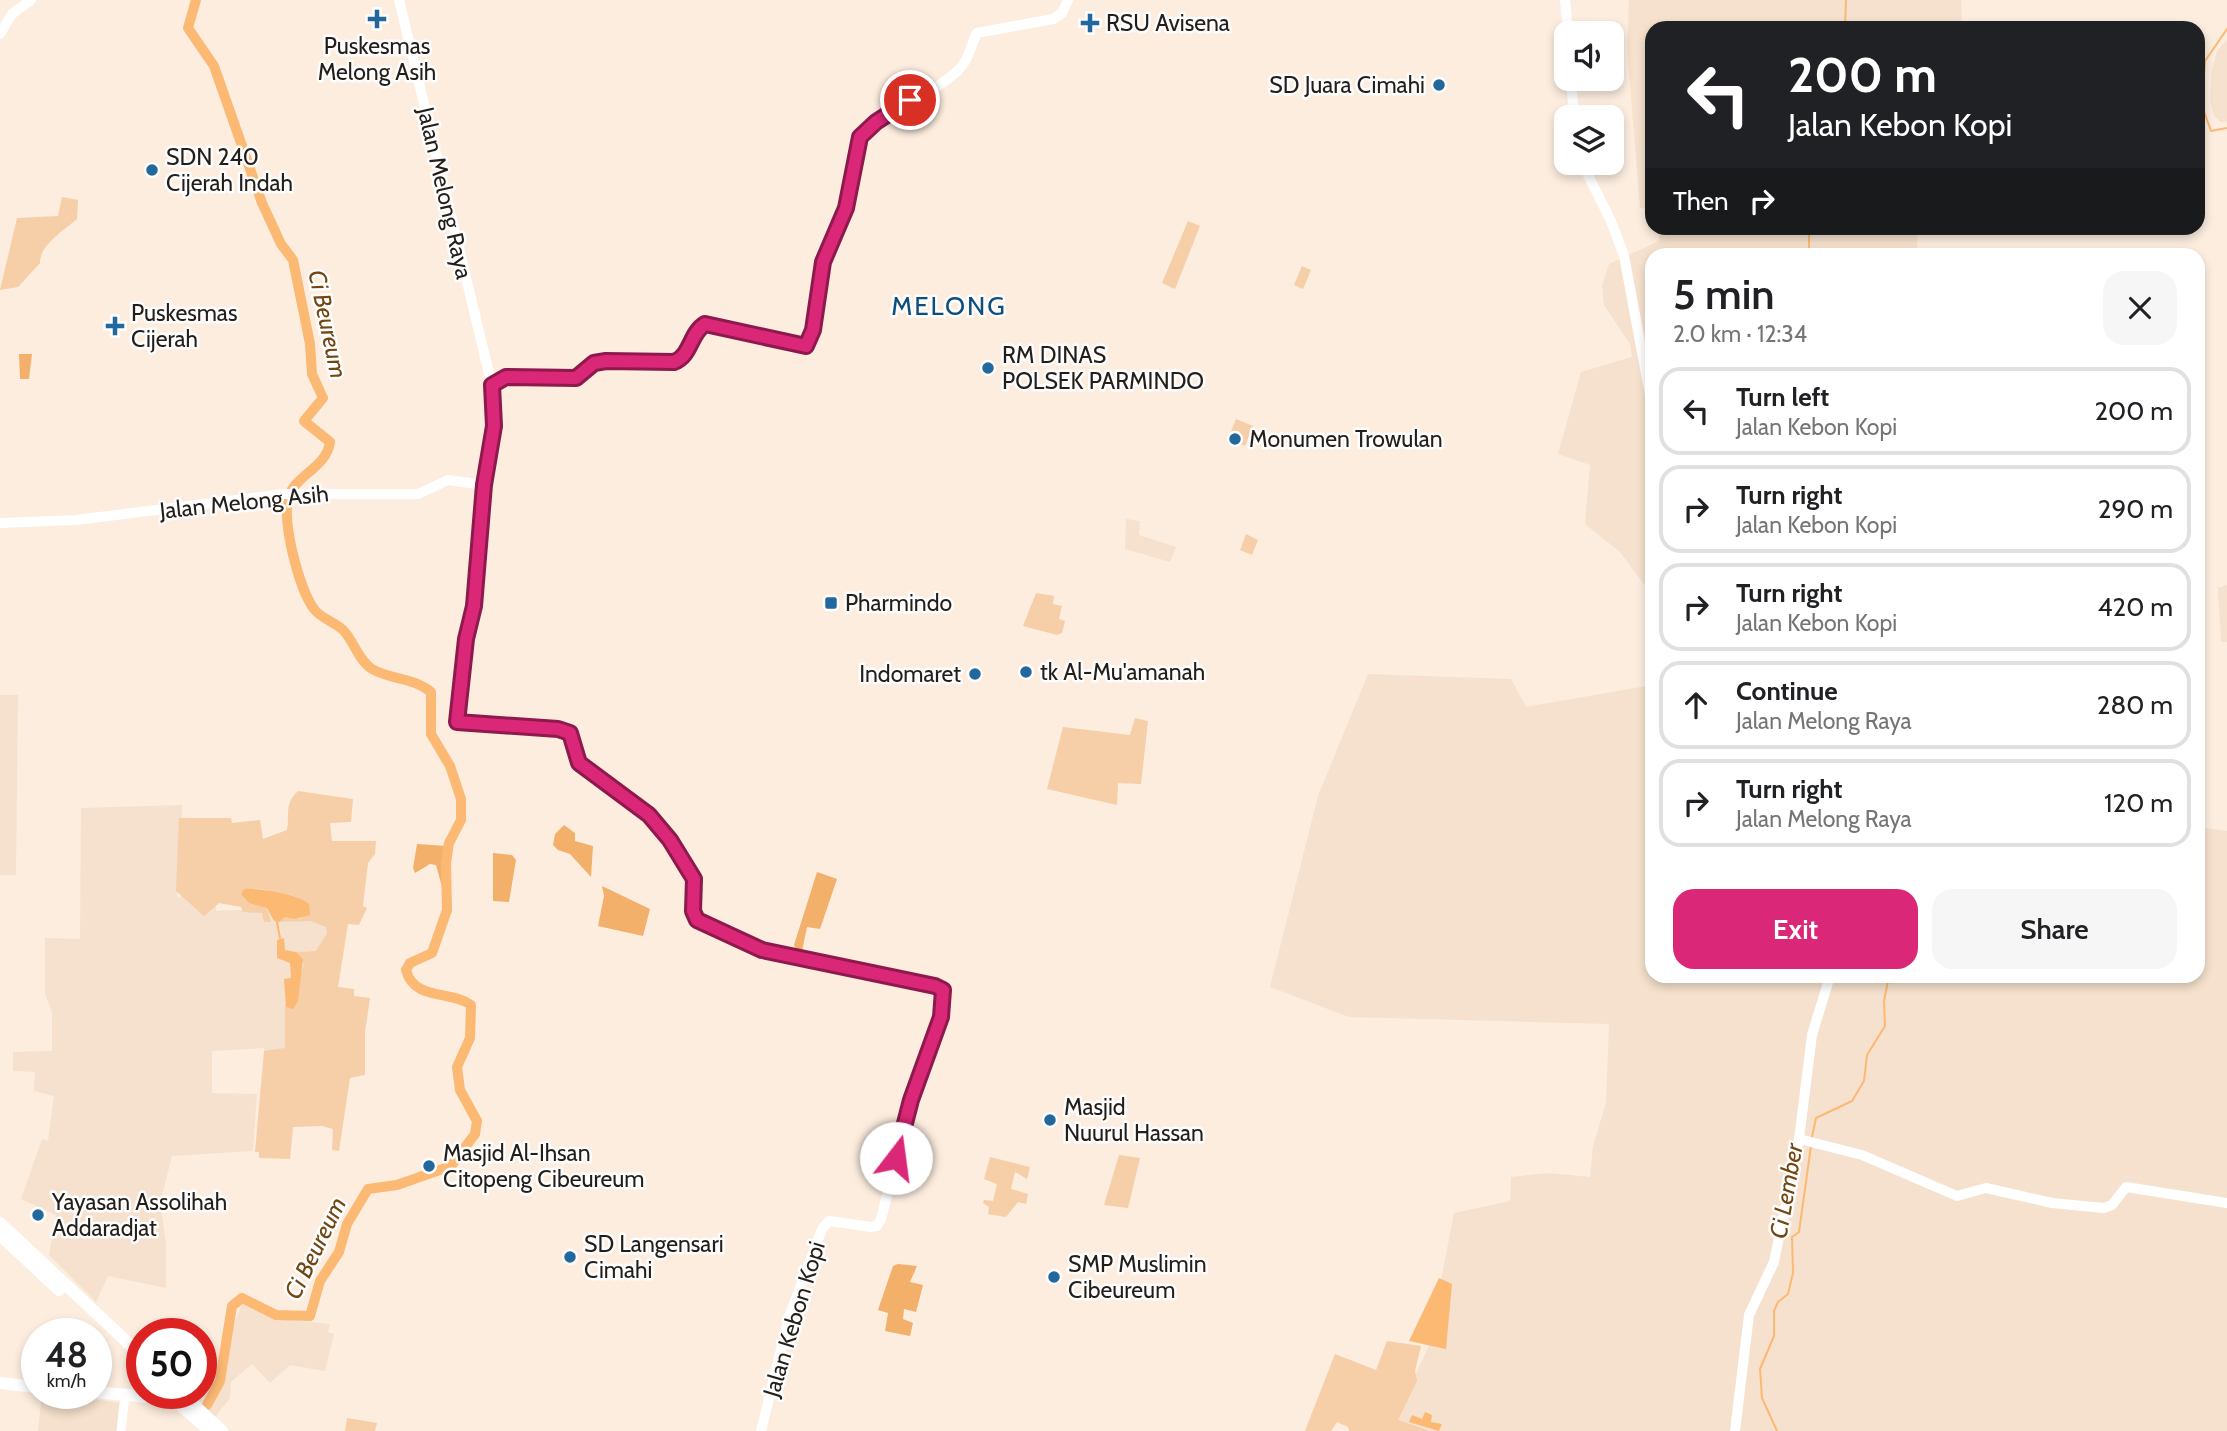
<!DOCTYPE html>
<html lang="en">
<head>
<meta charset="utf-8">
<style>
  :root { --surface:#fff; --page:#f6f6f6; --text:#202124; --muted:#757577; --line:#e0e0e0; --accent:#db2777 }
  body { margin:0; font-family:Cabin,sans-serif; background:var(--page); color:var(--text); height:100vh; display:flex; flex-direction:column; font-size:26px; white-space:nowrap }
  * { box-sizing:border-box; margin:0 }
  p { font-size:23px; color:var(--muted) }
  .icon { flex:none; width:38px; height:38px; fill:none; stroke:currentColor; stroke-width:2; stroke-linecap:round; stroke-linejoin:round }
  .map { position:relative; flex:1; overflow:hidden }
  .drawer { position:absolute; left:1645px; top:248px; width:560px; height:735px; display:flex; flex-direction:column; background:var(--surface); border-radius:21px; box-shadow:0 4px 10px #0003 }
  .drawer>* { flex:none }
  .banner { position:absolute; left:1645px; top:21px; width:560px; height:214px; border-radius:21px; box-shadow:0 4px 10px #0003; background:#202124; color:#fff; overflow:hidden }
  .tools { position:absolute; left:1554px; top:21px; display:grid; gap:14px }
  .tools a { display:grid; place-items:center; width:70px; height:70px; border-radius:14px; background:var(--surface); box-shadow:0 4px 10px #0003; font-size:35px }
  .speed { position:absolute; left:21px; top:1318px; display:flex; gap:14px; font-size:35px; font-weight:700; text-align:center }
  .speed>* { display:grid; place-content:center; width:91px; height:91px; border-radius:50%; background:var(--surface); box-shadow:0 4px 10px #0003; line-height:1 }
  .speed small { font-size:18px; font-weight:400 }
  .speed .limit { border:10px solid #d22; background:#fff; color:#111 }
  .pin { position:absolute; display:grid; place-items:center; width:60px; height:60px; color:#fff; margin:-30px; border:4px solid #fff; border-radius:50%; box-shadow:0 2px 7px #0007 }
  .me { position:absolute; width:77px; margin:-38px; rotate:15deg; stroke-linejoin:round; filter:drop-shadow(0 0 5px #0008) }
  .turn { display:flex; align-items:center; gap:24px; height:147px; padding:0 28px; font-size:32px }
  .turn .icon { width:91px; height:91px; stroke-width:2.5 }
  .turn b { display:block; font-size:49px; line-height:60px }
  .then { display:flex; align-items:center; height:66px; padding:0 28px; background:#0003; gap:14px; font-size:26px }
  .round { display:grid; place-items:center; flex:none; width:74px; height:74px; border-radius:21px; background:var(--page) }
  .headline { display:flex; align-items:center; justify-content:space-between; height:119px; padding:0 28px }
  h1 { font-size:42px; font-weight:600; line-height:52px }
  .primary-button { display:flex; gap:14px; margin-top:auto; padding:14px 28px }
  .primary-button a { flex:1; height:80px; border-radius:21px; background:var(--accent); color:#fff; font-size:28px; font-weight:600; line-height:80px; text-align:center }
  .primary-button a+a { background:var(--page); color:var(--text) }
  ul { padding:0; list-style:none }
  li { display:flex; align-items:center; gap:21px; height:88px; margin:0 14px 10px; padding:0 14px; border:4px solid var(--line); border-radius:21px }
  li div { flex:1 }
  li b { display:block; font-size:26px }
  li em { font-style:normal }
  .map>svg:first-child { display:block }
  .built { fill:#f5e1cd }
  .green { fill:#f6cea7 }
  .forest { fill:#f2b06b }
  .water { fill:#fcb974 }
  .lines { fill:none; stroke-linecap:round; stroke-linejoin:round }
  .stream { stroke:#fcb974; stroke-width:2 }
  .river { stroke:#fcb974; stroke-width:10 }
  .minor { stroke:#fff; stroke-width:9 }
  .major { stroke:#fff; stroke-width:10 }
  .highway { stroke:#fff; stroke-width:12 }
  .route-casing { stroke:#8e194d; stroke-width:18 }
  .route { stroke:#db2777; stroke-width:12 }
  .poi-dot { fill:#23689d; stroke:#fdfdfd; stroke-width:2.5 }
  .labels { text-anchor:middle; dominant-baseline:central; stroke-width:5; stroke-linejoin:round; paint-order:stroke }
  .poi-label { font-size:23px; fill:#231e19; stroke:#fdfdfd; text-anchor:start }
  .street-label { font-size:23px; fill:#231e19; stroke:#fdfdfd }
  .water-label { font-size:24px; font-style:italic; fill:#714611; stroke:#fdfdfd }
  .quarter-label { font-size:26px; letter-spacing:2px; fill:#0c4f7e; stroke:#fdfdfd }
</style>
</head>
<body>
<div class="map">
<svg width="2227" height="1431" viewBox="0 0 2227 1431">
  <rect width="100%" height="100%" fill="#fceddf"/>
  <g class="built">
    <polygon points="1629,0 1961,0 1962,24 1961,28 1652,28 1652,207 1640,208 1627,48"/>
    <polygon points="2227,39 2227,122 2221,122 2214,116 2210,100 2212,71 2217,51"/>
    <polygon points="1659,228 1918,228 1917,255 1652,256 1652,595 1620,552 1585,524 1590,465 1558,454 1581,372 1632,357 1630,344 1604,305 1602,285 1609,264 1659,241"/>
    <polygon points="1126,519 1140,521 1139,535 1176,547 1170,562 1125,549"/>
    <polygon points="2227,585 2227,642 2221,642 2218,588"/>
    <polygon points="1368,674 1511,679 1526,707 1652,685 1652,976 2198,976 2198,827 2227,831 2227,1431 1389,1431 1428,1348 1454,1213 1510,1201 1511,1177 1548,1173 1590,1177 1593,1146 1606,1103 1609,1024 1349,1017 1270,987 1318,796"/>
    <polygon points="0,695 18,695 16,875 0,875"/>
    <polygon points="182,805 177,897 216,893 216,911 328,906 326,953 305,951 309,1012 290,1047 265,1066 264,1048 212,1051 212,1093 257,1094 253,1151 172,1156 160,1203 166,1244 166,1288 108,1276 96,1302 49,1255 56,1215 21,1199 42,1139 48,1141 54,1096 34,1091 35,1072 13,1071 13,1052 52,1051 52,1012 45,994 45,938 80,939 81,808"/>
    <polygon points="242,1304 279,1319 330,1324 328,1332 334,1334 325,1371 290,1365 270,1383 252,1364 231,1382 230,1398 215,1417 206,1408 220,1389 233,1327"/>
    <polygon points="42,1393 123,1403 120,1431 38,1431"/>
  </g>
  <g class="green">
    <path d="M62,197L78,200L77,219C64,230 39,246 40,263L18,287L0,290L17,218L58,216Z"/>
    <polygon points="1188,221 1200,226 1175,289 1162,283"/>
    <polygon points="1302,266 1311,270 1303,289 1294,285"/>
    <polygon points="1236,419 1253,426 1245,446 1228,439"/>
    <polygon points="1246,534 1258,540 1252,555 1240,550"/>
    <polygon points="1036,593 1054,596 1053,604 1062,606 1059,619 1065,621 1062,633 1057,635 1023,626"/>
    <polygon points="1135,718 1148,721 1141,784 1118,783 1117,805 1047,789 1063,727 1130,735"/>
    <path d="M298,791L353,799L351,822L330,823L332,841H376L375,854L368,863L363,906L367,908L359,925L348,924L338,987L354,989V996L370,998L365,1032V1075L350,1078L339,1151L332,1150L333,1129L322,1126L293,1127L290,1159L259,1158V1152H255L264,1051L285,1048V1002L286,1007L298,1001V979L304,965L296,952L316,951L327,933L326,927L311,921L277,922L285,917L302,919L289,897C273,893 256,883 241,893L267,908L271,922H264L262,913L243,912L241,907L219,903L204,916L176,891L179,818H231L232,823L260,820L263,839L287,830C290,813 284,804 298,791Z"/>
    <polygon points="1119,1155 1140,1158 1128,1208 1104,1205"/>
    <polygon points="990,1157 1030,1167 1027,1179 1015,1172 1011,1189 1028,1194 1026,1204 1018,1202 1006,1217 988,1214 989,1207 983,1203 984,1200 993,1201 997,1184 984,1179"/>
    <polygon points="1387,1341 1421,1346 1415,1371 1417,1381 1398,1420 1429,1431 1349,1431 1348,1427 1337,1422 1331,1431 1305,1431 1335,1354 1376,1370"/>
    <polygon points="347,1418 377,1423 375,1431 345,1431"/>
  </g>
  <g class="forest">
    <polygon points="19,354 32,354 29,379 20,379"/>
    <polygon points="564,825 575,833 575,841 593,846 591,877 570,854 558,850 553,845 555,834"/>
    <polygon points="417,844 447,846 448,884 444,894 436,865 430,864 415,873 413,868"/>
    <polygon points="493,853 512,855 516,860 509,902 493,901"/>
    <polygon points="817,872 837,879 820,929 807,927 802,951 797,951 794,945"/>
    <polygon points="602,886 650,909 643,936 598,926 604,896"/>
    <polygon points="898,1264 917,1266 910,1282 923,1285 916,1312 904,1309 903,1319 913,1323 910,1336 885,1331 888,1313 878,1310 893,1266"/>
  </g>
  <g class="water">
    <path d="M244,889C256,887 301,895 309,904L310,915L295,919L285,917L279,922L274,921L267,908L249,903L241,894Z"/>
    <polygon points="284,938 285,950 296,952 303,959 298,1001 293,1009 286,1007 284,979 291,978 290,963 277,958 277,940"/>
    <polygon points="1439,1278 1452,1284 1446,1349 1409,1341"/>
    <polygon points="1425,1412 1432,1415 1431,1422 1442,1424 1439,1431 1409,1422 1412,1415 1422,1419"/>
  </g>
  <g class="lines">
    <g class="stream">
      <polyline points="1845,28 1846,0"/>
      <polyline points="2227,29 2205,61 2202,106 2211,131 2227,128"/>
      <polyline points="1809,256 1809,235 1816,228"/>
      <polyline points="277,922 280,938"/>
      <polyline points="1812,1137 1816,1118 1852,1101 1864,1081 1867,1055 1885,1026 1884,1001 1889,976"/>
      <polyline points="1777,1431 1762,1398 1760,1369 1774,1336 1774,1311 1778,1302 1788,1294 1793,1273 1792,1237 1799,1232 1811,1146"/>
    </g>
    <path class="river" d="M196,0L188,28L214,66L262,203L281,244L293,260L310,344L312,374L323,398L304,421L330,442C327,467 296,475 289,496C281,520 299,589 314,609C321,619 336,622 344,631C354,642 359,661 372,669C391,680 415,678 431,692V734L450,766L461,799V820L449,843L446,863L447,910L432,953L410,963L406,970C414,1001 450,990 471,1005L470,1038L457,1067L460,1090L477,1121L475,1134L451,1166L397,1185L368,1189L347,1224L339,1252L320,1281L310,1316L276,1315L242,1298L232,1306L220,1381L207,1405"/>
    <polyline class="minor" points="121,1431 125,1395"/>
    <g class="major">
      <polyline points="399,0 494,394 494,426 484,485 474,605 466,639 457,722 558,729 570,733 579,763 649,815 670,840 694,879 693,911 697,920 762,950 935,986 945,993 941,1017 911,1100 881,1219 877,1226 871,1227 829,1221 822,1229 789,1317 761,1431"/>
      <polyline points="1565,0 1568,33"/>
      <polyline points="0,34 12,14 31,0"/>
      <polyline points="1571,79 1574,117"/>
      <polyline points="1582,163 1611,221 1624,256 1652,405"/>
      <path d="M492,385L506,377L576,378L594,363L606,361L674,362C691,356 690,333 705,324L806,346L813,330L825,255L846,208L862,134C889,107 940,92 961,67C970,57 971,44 977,33L1053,19L1062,13L1068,0"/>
      <polyline points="0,523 76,520 284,494 418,494 448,480 484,485"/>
      <polyline points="1799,1139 1862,1155 1957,1196 1986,1188 2052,1203 2104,1208 2112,1205 2126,1187 2227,1203"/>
      <polyline points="1735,1431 1749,1315 1774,1262 1799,1139 1812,1035 1830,976"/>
    </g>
    <g class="highway">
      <polyline points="0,1223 142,1356"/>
      <polyline points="0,1235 59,1290"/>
      <polyline points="0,1383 37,1387"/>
      <polyline points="96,1392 157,1398 179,1404 210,1431"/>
      <polyline points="181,1393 222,1431"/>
    </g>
  </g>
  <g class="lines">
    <defs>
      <path id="route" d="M896,1158L911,1100L941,1017L943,990L935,986L762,950L697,920L693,911L694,879L670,840L649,815L579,763L570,733L558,729L457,722L466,639L474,606L484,485L494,426L492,385L506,377L576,378L594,363L606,361L674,362C691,356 690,333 705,324L806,346L813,330L823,262L846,208L860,137L876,122L910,100"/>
    </defs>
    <use href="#route" class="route-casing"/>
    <use href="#route" class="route"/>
  </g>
  <g class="poi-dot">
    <path d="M373.5 8.5h7v7h7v7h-7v7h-7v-7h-7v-7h7z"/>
    <path d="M1086.5 12.5h7v7h7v7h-7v7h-7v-7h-7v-7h7z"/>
    <circle cx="1439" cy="85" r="7"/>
    <circle cx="152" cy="170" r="7"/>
    <path d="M111.5 315.5h7v7h7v7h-7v7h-7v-7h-7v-7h7z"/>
    <circle cx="988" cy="368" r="7"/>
    <circle cx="1235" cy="439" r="7"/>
    <rect x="824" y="596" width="14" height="14" rx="3.5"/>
    <circle cx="1026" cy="672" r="7"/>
    <circle cx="975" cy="674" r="7"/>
    <circle cx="1050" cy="1120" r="7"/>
    <circle cx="429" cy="1166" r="7"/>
    <circle cx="38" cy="1215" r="7"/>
    <circle cx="570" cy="1257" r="7"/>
    <circle cx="1054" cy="1277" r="7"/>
  </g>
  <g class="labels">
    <g class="poi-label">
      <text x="1106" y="23">RSU Avisena</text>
      <text x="377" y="46" text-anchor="middle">Puskesmas<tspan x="377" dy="26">Melong Asih</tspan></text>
      <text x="1425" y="85" text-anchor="end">SD Juara Cimahi</text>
      <text x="166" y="157">SDN 240<tspan x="166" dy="26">Cijerah Indah</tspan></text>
      <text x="131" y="313">Puskesmas<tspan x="131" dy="26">Cijerah</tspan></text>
      <text x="1002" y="355">RM DINAS<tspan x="1002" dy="26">POLSEK PARMINDO</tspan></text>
      <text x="1249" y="439">Monumen Trowulan</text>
      <text x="845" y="603">Pharmindo</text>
      <text x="1040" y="672">tk Al-Mu'amanah</text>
      <text x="961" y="674" text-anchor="end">Indomaret</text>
      <text x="1064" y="1107">Masjid<tspan x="1064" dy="26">Nuurul Hassan</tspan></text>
      <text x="443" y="1153">Masjid Al-Ihsan<tspan x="443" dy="26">Citopeng Cibeureum</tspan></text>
      <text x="52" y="1202">Yayasan Assolihah<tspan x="52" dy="26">Addaradjat</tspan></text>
      <text x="584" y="1244">SD Langensari<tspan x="584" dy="26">Cimahi</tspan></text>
      <text x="1068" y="1264">SMP Muslimin<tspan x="1068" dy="26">Cibeureum</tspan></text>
    </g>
    <g class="street-label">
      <text transform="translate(445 193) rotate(77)">Jalan Melong Raya</text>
      <text transform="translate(244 502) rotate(-6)">Jalan Melong Asih</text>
      <text transform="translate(794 1319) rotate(-73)">Jalan Kebon Kopi</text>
    </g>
    <g class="water-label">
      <text transform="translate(328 324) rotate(78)">Ci Beureum</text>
      <text transform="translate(1786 1191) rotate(-80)">Ci Lember</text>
      <text transform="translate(315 1248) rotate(-64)">Ci Beureum</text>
    </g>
    <g class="quarter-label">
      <text x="949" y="306">MELONG</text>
    </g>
  </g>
</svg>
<div class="tools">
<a><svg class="icon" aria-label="sound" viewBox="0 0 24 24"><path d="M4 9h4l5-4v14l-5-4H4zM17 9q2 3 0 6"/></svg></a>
<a><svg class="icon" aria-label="layers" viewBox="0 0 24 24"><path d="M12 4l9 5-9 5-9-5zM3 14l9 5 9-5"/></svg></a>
</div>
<div class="speed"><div>48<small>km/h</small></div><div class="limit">50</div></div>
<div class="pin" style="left:910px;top:100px;background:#d93025"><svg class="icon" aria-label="arrive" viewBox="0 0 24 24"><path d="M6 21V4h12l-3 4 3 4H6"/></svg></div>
<svg class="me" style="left:896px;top:1158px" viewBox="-20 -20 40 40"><circle r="19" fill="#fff"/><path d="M0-13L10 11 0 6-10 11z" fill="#db2777"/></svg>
<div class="banner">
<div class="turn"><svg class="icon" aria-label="left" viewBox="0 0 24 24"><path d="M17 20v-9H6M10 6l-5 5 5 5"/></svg><div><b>200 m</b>Jalan Kebon Kopi</div></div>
<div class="then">Then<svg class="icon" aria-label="right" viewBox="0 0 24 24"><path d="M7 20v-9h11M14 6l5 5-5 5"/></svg></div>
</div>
<section class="drawer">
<div class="headline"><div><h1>5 min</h1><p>2.0 km · 12:34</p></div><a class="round"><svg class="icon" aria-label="close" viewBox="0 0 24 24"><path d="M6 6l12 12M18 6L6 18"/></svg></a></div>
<ul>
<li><svg class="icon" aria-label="left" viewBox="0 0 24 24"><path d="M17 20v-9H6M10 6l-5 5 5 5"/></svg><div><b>Turn left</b><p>Jalan Kebon Kopi</p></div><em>200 m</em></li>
<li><svg class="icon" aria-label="right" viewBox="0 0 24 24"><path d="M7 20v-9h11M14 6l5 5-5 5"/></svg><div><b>Turn right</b><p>Jalan Kebon Kopi</p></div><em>290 m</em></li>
<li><svg class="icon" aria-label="right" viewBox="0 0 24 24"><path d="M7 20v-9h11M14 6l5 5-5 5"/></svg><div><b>Turn right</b><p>Jalan Kebon Kopi</p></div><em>420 m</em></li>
<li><svg class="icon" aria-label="ahead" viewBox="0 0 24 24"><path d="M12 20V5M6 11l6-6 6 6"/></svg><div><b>Continue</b><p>Jalan Melong Raya</p></div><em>280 m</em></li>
<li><svg class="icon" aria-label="right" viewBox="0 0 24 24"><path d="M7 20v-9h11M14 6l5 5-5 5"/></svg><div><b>Turn right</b><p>Jalan Melong Raya</p></div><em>120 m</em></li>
</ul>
<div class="primary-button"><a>Exit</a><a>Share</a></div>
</section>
</div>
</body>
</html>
